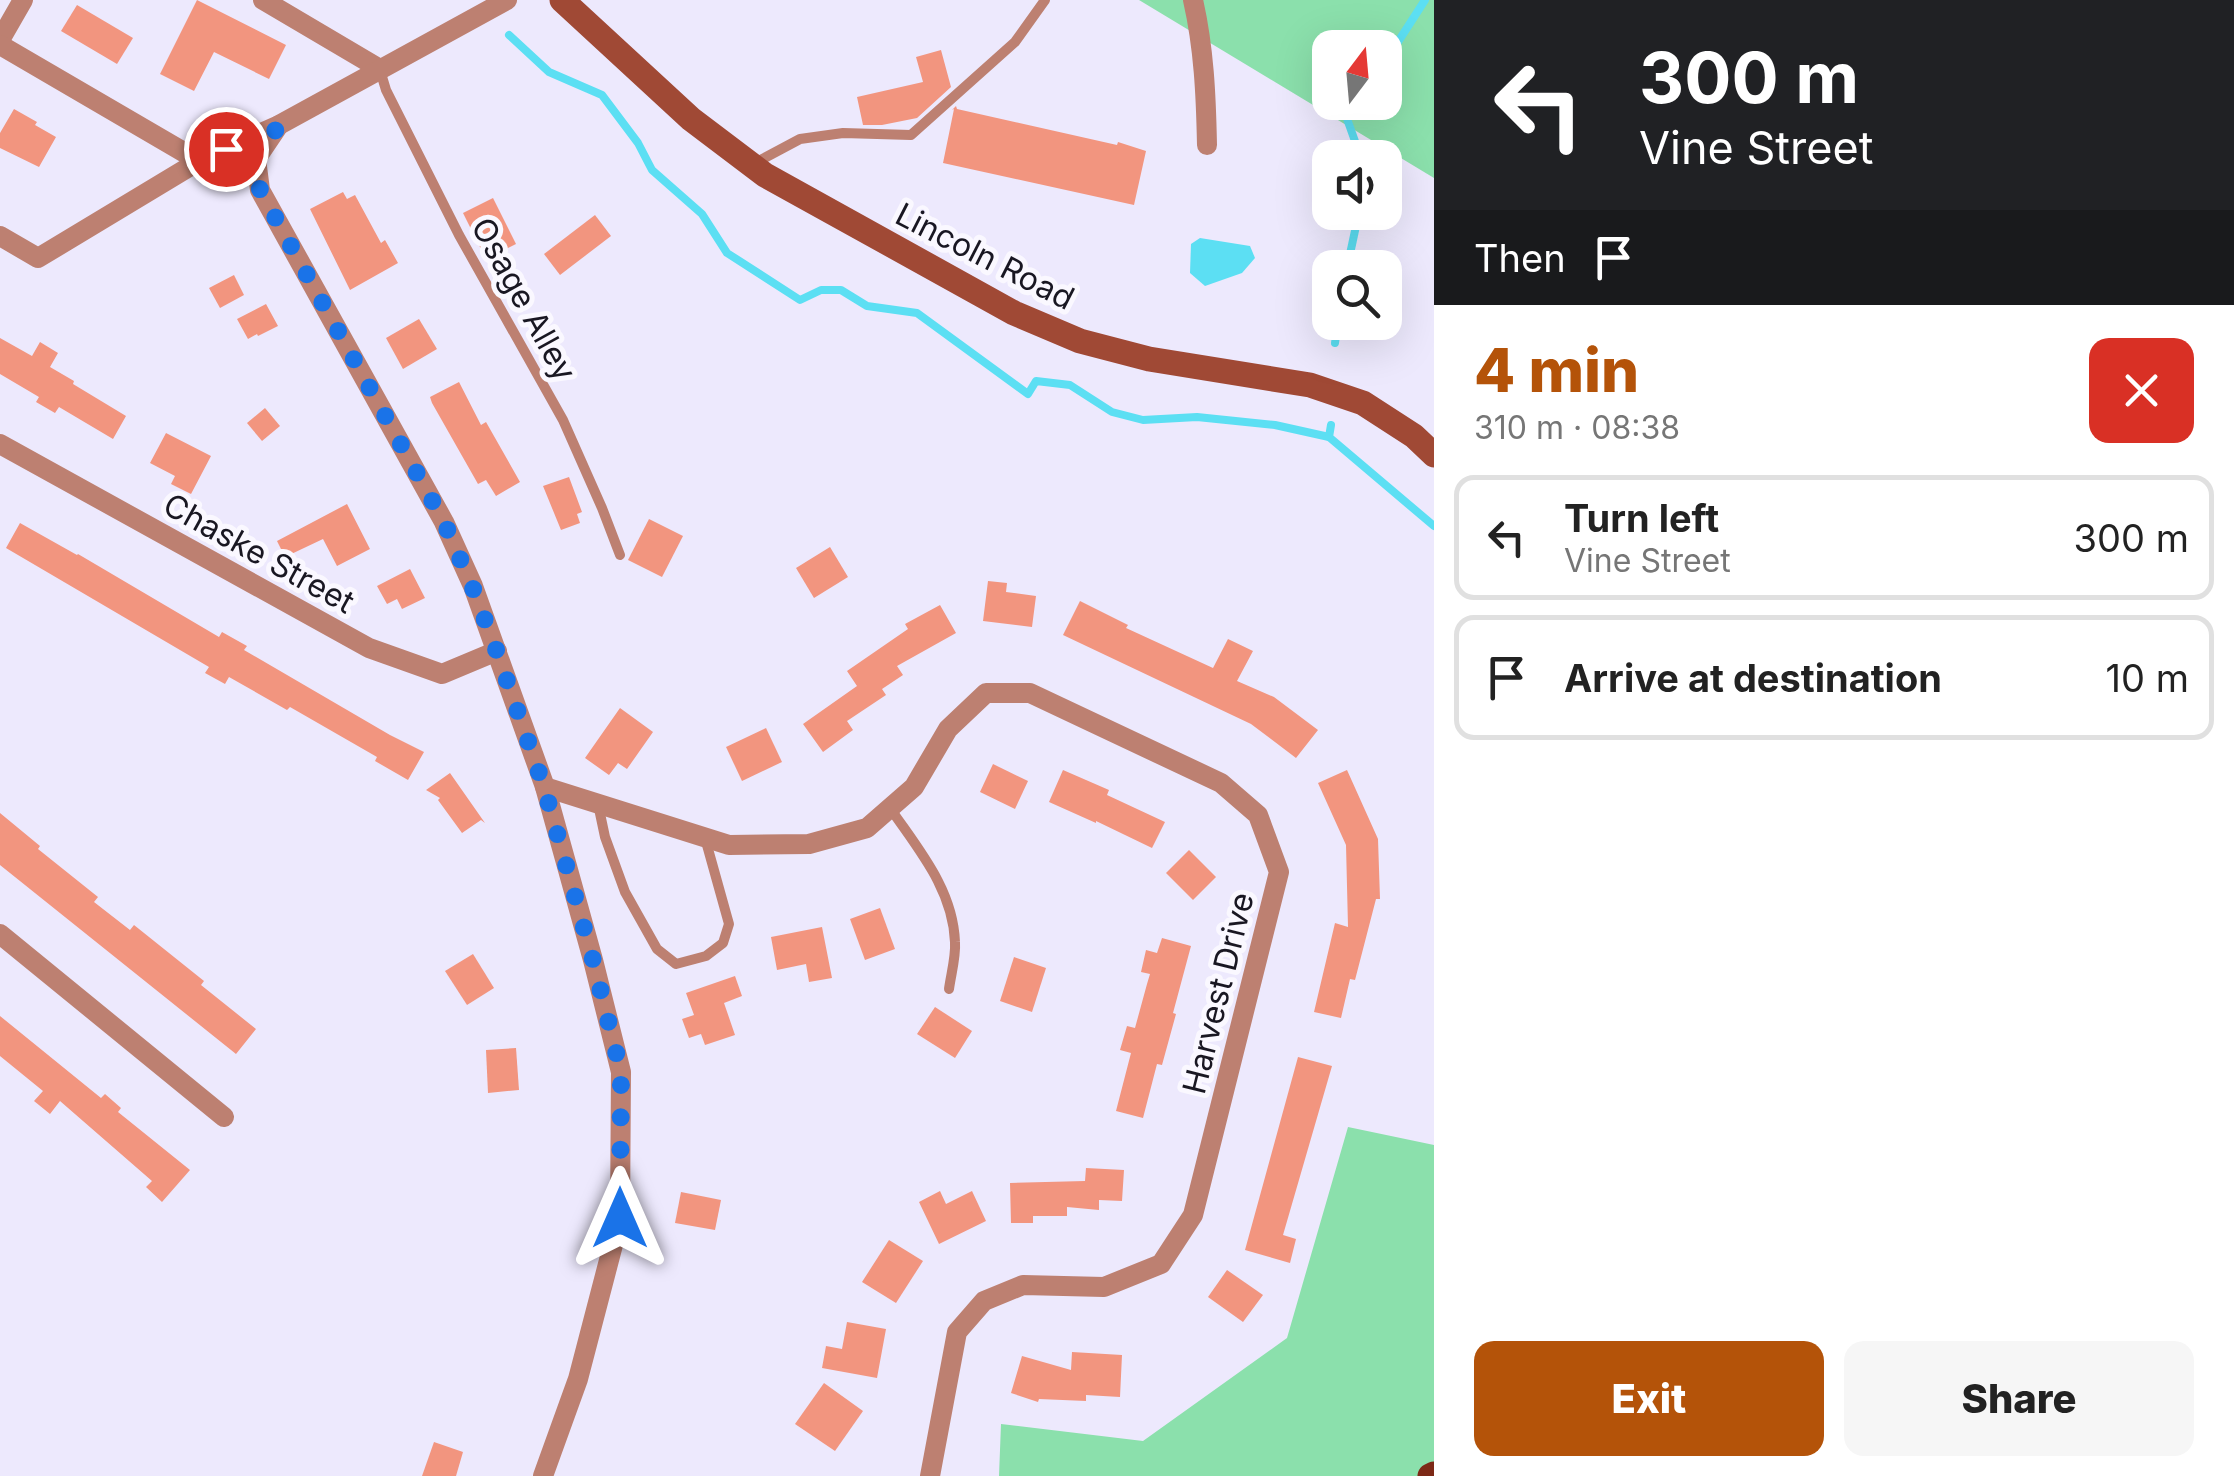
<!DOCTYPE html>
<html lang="en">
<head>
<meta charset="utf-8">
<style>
  :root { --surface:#fff; --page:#f6f6f6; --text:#222; --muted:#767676; --line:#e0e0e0; --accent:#b45309 }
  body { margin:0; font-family:Inter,sans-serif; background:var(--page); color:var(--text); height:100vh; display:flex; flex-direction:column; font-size:38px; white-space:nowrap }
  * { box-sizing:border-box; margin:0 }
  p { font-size:32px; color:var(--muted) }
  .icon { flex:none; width:55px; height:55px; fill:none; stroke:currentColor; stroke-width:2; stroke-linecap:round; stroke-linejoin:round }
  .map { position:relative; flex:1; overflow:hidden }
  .panel { display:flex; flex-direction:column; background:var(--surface); width:800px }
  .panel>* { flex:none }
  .hud { background:#202124; color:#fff; overflow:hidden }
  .needle { width:65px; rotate:16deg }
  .controls { position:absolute; left:1312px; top:30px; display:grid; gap:20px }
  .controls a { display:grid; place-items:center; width:90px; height:90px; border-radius:20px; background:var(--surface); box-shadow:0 10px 40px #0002; font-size:50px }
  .pin { position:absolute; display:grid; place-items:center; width:85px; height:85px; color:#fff; margin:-42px; border:5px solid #fff; border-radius:50%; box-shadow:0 2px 10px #0007 }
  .me { position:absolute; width:110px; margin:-55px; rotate:0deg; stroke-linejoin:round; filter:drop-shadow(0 0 8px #0008) }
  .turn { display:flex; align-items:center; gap:35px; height:210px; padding:0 40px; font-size:45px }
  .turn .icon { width:130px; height:130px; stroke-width:2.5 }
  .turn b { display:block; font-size:70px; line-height:85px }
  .then { display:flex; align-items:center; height:95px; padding:0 40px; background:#0003; gap:20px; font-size:38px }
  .round { display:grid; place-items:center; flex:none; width:105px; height:105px; border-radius:20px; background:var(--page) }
  .headline { display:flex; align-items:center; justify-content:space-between; height:170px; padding:0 40px }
  h1 { font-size:60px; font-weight:800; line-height:75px; color:var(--accent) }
  .primary-button { display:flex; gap:20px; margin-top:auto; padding:20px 40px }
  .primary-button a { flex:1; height:115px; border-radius:20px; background:var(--accent); color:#fff; font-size:40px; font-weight:800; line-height:115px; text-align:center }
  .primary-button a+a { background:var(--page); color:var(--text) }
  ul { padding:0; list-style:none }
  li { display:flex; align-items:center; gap:30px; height:125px; margin:0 20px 15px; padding:0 20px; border:5px solid var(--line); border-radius:20px }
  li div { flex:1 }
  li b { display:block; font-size:38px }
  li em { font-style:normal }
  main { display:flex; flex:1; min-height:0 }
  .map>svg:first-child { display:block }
  .green { fill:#8be0ac; fill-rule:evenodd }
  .water { fill:#5cdff3 }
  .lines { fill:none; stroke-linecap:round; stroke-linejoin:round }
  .stream { stroke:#5cdff3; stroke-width:8 }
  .building { fill:#f2957f }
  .lane { stroke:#bd8071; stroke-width:10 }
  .street { stroke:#bd8071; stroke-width:20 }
  .secondary { stroke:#a04935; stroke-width:25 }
  .primary { stroke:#7d2916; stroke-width:25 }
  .route { stroke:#1a73e8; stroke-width:18; stroke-dasharray:0 32.4 }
  .labels { text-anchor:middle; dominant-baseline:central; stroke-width:10; stroke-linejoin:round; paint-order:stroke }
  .street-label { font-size:32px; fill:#191722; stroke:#faf8ff }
</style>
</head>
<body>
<main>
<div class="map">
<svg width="1434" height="1476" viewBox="0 0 1434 1476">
  <rect width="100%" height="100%" fill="#ede9fd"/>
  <g class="green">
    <path d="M1139,0H1434V178ZM1330,48H1385V102H1330Z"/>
    <polygon points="1348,1127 1434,1145 1434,1476 999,1476 1001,1424 1143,1441 1287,1338"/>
  </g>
  <polygon class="water" points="1200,238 1250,246 1255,258 1242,273 1205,286 1190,273 1191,244"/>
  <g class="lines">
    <g class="stream">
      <polyline points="509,35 549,72 602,95 638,143 652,170 702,214 727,253 800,300 821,290 841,290 867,306 917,313 1028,394 1036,381 1070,385 1112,412 1143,420 1197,417 1275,425 1329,437"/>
      <polyline points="1385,53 1396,45 1425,0"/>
      <polyline points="1341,102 1361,158"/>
      <polyline points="1347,268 1359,212"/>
      <polyline points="1335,343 1338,322"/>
      <polyline points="1331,425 1329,437 1434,526"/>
    </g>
  </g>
  <g class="building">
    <polygon points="197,0 286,45 269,79 214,52 194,91 160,74"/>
    <polygon points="77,5 133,38 117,64 61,31"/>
    <polygon points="941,50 951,87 917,118 882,125 863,125 857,97 923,82 916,57"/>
    <polygon points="956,106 957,109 1117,145 1118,142 1146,151 1134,205 943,163 954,109 952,110"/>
    <polygon points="14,109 37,122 35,125 56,137 39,167 0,148 0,133"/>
    <polygon points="343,192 347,199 355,195 381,243 385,240 398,263 350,290 310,209"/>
    <polygon points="493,198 516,244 486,259 463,213"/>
    <polygon points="595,215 611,236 560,275 544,254"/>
    <polygon points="234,275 244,295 220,308 209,288"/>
    <polygon points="266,304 278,326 258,336 257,334 248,339 237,319"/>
    <polygon points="419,319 437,349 403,369 386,338"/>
    <polygon points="0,338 32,356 40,342 58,353 50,367 74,381 73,384 126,416 113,439 59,407 55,413 36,402 39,397 0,374"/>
    <polygon points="459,382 481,425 486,422 520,482 496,496 486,480 478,484 432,403 430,397"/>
    <polygon points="265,408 280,426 262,441 247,423"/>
    <polygon points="166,433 211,456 191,494 171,484 175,476 150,463"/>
    <polygon points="569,477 582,512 577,514 580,523 561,530 543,486"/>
    <polygon points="347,504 370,549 337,566 323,539 285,557 277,541"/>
    <polygon points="649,519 683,536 662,577 628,560"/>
    <polygon points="20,523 77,555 78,554 219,637 222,632 247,646 244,650 390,735 424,752 408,780 375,761 377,757 290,707 287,710 229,677 225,684 205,673 209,667 6,548"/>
    <polygon points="830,547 848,577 814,598 796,568"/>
    <polygon points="410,569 425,598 402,609 397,599 387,604 377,586"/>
    <polygon points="988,581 1007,583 1006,592 1036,596 1032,627 983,621"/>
    <polygon points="1080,601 1128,625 1126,628 1213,668 1228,639 1253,651 1237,681 1274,697 1318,730 1296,758 1251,724 1063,635"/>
    <polygon points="940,605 956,633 897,666 903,675 882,689 886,695 847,721 853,730 823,752 803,724 857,686 847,671 908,629 905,624"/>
    <polygon points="620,708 653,732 627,769 618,763 609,775 585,758"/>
    <polygon points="766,728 782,762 742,781 726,747"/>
    <polygon points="993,764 1028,781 1015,809 980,792"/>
    <polygon points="1063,770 1109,790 1107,795 1165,822 1152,848 1096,821 1096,823 1049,802"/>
    <polygon points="1347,770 1378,839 1380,899 1376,899 1355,980 1350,979 1341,1018 1314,1012 1335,923 1348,927 1346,845 1318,783"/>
    <polygon points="450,773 485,823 481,820 462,833 438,800 440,798 426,790"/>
    <polygon points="0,813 40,846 38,849 98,897 94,902 130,930 134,925 204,981 201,985 256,1029 236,1054 0,865"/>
    <polygon points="1189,850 1216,877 1193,900 1166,873"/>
    <polygon points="880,908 895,949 865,960 850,919"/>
    <polygon points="822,927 832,978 809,982 806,964 777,970 771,937"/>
    <polygon points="1162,938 1191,946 1173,1013 1176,1014 1162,1065 1157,1064 1143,1118 1116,1111 1131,1053 1120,1050 1127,1026 1135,1028 1147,984 1150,974 1141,972 1146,950 1157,953"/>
    <polygon points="473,954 494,988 467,1005 445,971"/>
    <polygon points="1014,957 1046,968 1032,1012 1000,1001"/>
    <polygon points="735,976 742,996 724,1003 735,1035 705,1045 701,1034 689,1038 682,1019 694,1015 686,993"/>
    <polygon points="935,1007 972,1031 955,1058 917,1034"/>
    <polygon points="0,1016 101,1098 105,1094 121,1108 118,1112 190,1170 162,1202 146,1187 152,1181 60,1101 50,1114 34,1101 43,1091 0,1056"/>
    <polygon points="516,1048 519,1090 488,1093 486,1050"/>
    <polygon points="1298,1057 1332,1066 1283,1235 1296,1239 1290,1263 1245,1250"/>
    <polygon points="1086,1168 1124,1170 1122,1201 1099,1200 1099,1210 1067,1207 1067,1216 1033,1216 1033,1223 1011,1223 1010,1183 1085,1181"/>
    <polygon points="940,1191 946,1204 972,1191 986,1221 939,1244 919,1202"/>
    <polygon points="681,1192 721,1200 715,1230 675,1223"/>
    <polygon points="889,1240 923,1261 896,1303 862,1282"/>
    <polygon points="1227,1270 1263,1295 1243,1322 1208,1297"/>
    <polygon points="847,1322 886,1329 877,1378 822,1368 826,1346 842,1349"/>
    <polygon points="1072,1352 1122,1355 1120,1397 1086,1395 1086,1401 1039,1399 1038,1402 1011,1393 1022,1356 1071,1370"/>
    <polygon points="824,1383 863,1411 835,1451 795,1424"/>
    <polygon points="434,1442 463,1452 456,1476 422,1476"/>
  </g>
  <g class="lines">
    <g class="lane">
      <polyline points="380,70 386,90 459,235 563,420 602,508 620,555"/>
      <polyline points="755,163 800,139 843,133 911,135 1015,42 1045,0"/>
      <polyline points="598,804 605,837 625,892 657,949 676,964 706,956 723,943 729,924 705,838"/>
      <path d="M890,808C918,849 953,889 955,942C956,957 951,974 949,989"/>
    </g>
    <g class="street">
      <polyline points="263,0 380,69"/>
      <path d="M1193,0C1204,48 1206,96 1207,145"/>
      <polyline points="0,40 23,0"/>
      <polyline points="0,45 199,161"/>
      <polyline points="279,125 256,159 260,190 444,522 473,586 545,787 593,960 621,1072 620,1218 578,1379 543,1476"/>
      <polyline points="0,236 38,258 199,161 279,125 507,0"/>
      <polyline points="0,444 369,648 442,674 497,651"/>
      <polyline points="545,787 729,845 809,844 867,828 914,787 948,729 986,693 1030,693 1221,783 1258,815 1279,872 1193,1215 1161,1264 1104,1287 1023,1285 984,1301 957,1332 930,1476"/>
      <polyline points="0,934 224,1117"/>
    </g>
    <polyline class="secondary" points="562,0 691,119 765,175 1014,313 1080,341 1149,359 1310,385 1363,403 1414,436 1434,455"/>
    <polyline class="primary" points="1430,1476 1434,1474"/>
  </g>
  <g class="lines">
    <polyline class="route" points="226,149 279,125 256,159 260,190 444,522 472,586 497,652 544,787 593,960 621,1072 620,1218"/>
  </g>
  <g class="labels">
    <g class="street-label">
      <text transform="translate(985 256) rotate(27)">Lincoln Road</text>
      <text transform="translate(524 299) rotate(61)">Osage Alley</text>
      <text transform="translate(259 553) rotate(29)">Chaske Street</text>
      <text transform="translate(1218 993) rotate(-76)">Harvest Drive</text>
    </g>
  </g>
</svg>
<div class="controls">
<a><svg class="needle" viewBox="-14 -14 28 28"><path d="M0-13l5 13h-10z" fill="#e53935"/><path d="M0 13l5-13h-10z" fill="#767676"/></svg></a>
<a><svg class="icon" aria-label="sound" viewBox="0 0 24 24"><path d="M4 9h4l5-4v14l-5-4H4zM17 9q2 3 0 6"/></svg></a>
<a><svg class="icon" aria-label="search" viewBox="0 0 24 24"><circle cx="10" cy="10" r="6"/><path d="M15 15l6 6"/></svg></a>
</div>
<div class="pin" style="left:226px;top:149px;background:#d93025"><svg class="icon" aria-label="arrive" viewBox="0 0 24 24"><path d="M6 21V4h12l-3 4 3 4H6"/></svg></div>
<svg class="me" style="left:620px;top:1218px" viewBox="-20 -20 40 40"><path d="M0-17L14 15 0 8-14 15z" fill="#1a73e8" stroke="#fff" stroke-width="4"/></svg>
</div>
<section class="panel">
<div class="hud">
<div class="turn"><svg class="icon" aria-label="left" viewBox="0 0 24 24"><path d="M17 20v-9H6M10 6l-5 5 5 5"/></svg><div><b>300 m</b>Vine Street</div></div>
<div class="then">Then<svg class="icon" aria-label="arrive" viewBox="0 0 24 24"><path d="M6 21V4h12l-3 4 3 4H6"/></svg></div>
</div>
<div class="headline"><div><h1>4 min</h1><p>310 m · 08:38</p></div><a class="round" style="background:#d93025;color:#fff"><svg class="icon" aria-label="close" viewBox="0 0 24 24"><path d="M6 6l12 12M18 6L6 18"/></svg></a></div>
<ul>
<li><svg class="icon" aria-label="left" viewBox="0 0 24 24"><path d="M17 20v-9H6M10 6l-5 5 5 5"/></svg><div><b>Turn left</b><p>Vine Street</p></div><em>300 m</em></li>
<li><svg class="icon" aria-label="arrive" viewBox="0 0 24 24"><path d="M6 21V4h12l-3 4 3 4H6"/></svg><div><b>Arrive at destination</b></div><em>10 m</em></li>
</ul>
<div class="primary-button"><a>Exit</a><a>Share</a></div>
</section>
</main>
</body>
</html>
